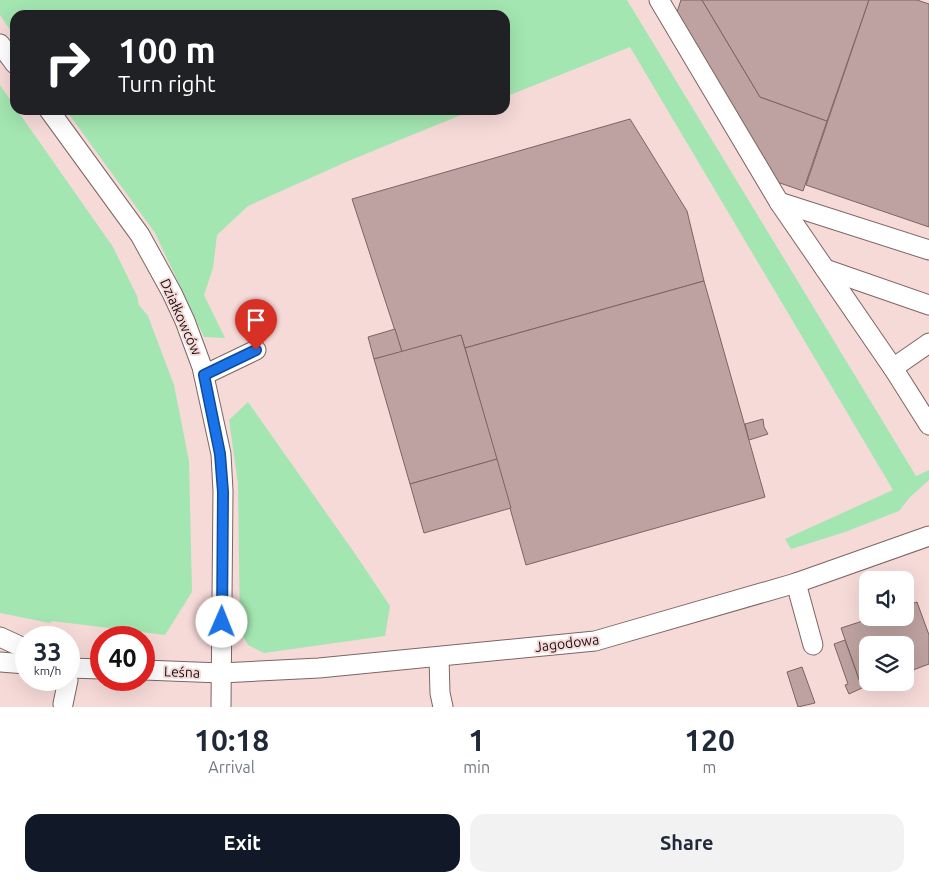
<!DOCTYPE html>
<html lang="en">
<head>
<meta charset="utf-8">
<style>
  :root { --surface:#fff; --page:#f2f2f3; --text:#1f2937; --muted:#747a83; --accent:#111827 }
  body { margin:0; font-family:Ubuntu,sans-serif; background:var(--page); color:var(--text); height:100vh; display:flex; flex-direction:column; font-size:19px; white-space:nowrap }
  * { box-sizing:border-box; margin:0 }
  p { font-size:16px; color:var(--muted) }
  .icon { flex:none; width:28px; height:28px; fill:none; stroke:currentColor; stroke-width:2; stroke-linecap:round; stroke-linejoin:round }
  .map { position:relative; height:707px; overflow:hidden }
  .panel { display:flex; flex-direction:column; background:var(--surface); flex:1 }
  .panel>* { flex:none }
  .guide { position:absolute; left:10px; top:10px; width:500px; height:105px; border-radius:15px; box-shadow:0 5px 20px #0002; background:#202124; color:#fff; overflow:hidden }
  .controls { position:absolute; left:859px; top:571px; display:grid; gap:10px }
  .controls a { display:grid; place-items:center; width:55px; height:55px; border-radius:10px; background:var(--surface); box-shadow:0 5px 20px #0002; font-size:25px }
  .speed { position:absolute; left:15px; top:626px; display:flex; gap:10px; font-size:25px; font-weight:700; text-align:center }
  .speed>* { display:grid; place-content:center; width:65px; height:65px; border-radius:50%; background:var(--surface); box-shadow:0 5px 20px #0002; line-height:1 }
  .speed small { font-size:12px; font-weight:400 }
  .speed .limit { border:8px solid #d22; background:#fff; color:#111 }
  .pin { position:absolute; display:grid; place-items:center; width:42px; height:42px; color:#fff; margin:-51px -21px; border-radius:50% 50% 50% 0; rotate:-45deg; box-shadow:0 0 5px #0007 }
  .pin .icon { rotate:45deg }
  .me { position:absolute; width:55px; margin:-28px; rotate:1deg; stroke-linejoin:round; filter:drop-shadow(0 0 4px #0008) }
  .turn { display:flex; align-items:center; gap:18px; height:105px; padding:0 25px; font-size:22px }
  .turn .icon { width:65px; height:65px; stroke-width:2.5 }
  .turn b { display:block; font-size:35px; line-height:42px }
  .eta { display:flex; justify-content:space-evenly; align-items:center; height:85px; text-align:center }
  .eta b { font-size:30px; font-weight:700; line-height:35px }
  .primary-button { display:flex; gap:10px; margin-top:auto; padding:10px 25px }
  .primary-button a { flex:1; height:58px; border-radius:15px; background:var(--accent); color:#fff; font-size:20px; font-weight:700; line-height:58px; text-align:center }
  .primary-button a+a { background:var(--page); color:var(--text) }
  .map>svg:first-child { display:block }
  .green { fill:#a3e6b1 }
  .building { fill:#bda2a1; stroke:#7d6463 }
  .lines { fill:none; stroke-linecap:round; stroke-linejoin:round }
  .minor-casing { stroke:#7e6563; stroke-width:21 }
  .minor { stroke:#fff; stroke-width:19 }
  .route-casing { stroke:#114b97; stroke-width:12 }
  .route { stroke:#1a73e8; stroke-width:9 }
  .labels { text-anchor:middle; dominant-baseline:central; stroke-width:4; stroke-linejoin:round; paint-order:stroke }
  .street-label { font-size:14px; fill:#170e0e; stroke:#f6dad8 }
</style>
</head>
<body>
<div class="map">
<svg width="929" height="707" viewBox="0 0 929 707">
  <rect width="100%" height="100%" fill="#f6dad8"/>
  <g class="green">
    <polygon points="0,0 627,0 916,476 929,470 929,480 910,497 899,511 845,532 791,549 785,539 893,490 630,47 505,97 505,15 15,15 15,37 0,15"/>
    <polygon points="0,85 15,107 15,110 17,110 113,247 137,296 139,305 148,316 174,385 189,461 192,592 165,635 52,621 50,623 0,613"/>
    <polygon points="66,110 473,110 346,162 248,206 217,235 213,268 204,295 225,338 204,337 155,233"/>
    <polygon points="248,402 358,558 390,606 385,636 264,653 248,645 240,631 238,484 229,420"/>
  </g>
  <g class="building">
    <polygon points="681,0 702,0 760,97 827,121 803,191 777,182 676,15"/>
    <polygon points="702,0 869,0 827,121 760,97"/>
    <polygon points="869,0 917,0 929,4 929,227 806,185"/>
    <polygon points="630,119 687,211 704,281 465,348 461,335 402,352 352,199"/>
    <polygon points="704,281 765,497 526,565 465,348"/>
    <polygon points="395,329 402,352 374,359 368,337"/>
    <polygon points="461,335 497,459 410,484 374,359"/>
    <polygon points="763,419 764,427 768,434 749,440 745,424"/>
    <polygon points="497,459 511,508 424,533 410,484"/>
    <polygon points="917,602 929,635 929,664 905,673 905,645 868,645 868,682 876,682 862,688 841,628 872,618 905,618 905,606"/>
    <polygon points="845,640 862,688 849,694 845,685 848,684 834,644"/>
    <polygon points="802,667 815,703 798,707 787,672"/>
  </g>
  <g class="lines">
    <defs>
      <g id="minor">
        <polyline points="659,0 779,202 893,368 929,425"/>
        <polyline points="0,44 15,64"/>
        <polyline points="49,110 140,235 172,293 185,321 202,367 221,454 223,491 221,707"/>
        <polyline points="779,202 929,250"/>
        <polyline points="825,269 929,305"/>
        <polyline points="893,368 929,343"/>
        <polyline points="204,375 256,350"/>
        <polyline points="796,583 813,645"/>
        <polyline points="0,637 26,649"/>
        <polyline points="439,657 440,693 443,707"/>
        <polyline points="0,662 26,664"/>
        <polyline points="69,668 101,669"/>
        <polyline points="144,670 221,673 319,668 595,641 796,583 929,536"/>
        <polyline points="63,704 68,680"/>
      </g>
    </defs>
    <use href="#minor" class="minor-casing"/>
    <use href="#minor" class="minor"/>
  </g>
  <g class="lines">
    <defs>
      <polyline id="route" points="222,622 223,492 220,454 204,375 256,350"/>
    </defs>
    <use href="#route" class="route-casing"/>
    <use href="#route" class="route"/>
  </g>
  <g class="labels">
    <g class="street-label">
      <text transform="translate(181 317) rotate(66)">Działkowców</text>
      <text transform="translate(567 643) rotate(-7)">Jagodowa</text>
      <text transform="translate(182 672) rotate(2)">Leśna</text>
    </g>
  </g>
</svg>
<div class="controls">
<a><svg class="icon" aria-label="sound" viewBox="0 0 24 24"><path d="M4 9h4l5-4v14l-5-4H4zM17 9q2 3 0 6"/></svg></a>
<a><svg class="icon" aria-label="layers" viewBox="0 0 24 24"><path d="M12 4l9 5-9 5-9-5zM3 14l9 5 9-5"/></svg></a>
</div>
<div class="speed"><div>33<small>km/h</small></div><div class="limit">40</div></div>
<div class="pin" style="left:256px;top:350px;background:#d93025"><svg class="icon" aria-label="arrive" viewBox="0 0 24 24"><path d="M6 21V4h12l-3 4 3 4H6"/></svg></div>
<svg class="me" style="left:222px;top:622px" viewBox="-20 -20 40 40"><circle r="19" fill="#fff"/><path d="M0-13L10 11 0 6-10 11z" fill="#1a73e8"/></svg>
<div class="guide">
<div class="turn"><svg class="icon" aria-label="right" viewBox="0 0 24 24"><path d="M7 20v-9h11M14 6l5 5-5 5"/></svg><div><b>100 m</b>Turn right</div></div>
</div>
</div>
<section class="panel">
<div class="eta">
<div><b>10:18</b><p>Arrival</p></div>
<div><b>1</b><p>min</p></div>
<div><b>120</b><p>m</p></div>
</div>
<div class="primary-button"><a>Exit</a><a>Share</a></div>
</section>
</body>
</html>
